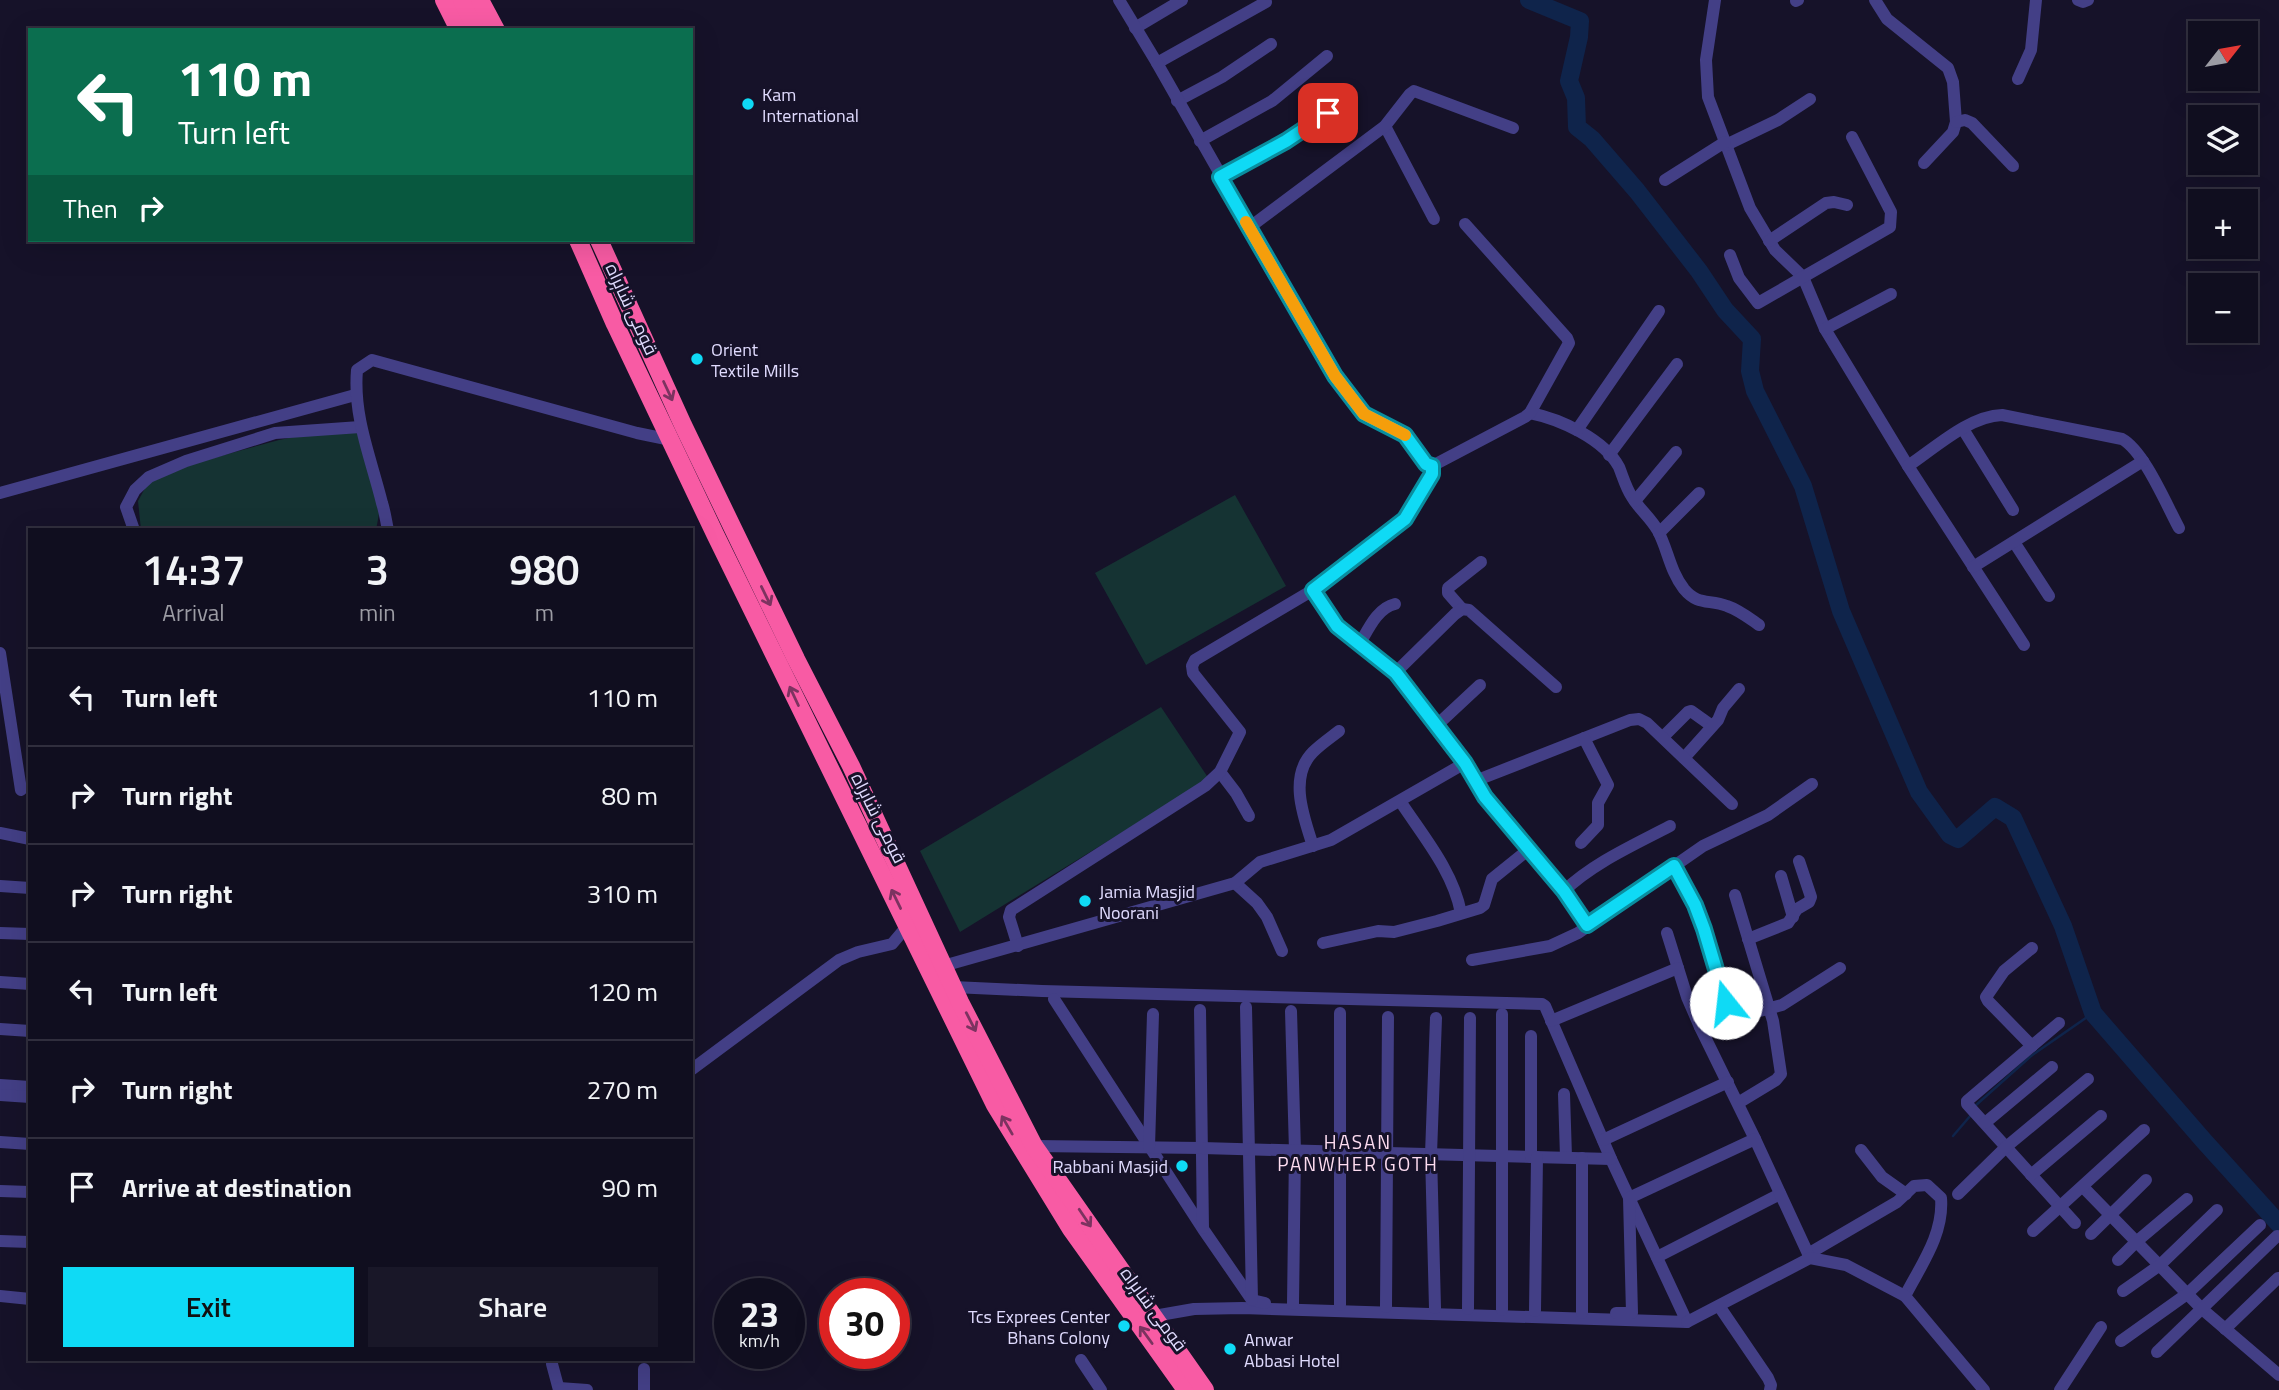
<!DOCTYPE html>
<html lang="en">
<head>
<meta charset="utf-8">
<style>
  :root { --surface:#100e1f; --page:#191728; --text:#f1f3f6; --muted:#9c9ca4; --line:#302e3d; --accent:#0fdaf5 }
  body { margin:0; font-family:"Titillium Web",Cairo,sans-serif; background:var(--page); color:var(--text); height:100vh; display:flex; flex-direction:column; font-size:26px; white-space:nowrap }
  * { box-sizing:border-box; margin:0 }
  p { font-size:23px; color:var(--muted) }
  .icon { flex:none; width:38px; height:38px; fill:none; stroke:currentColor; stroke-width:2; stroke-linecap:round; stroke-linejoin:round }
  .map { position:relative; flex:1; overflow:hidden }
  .side { position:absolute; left:28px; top:528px; width:665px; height:833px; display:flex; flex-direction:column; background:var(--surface); border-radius:0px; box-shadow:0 7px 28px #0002,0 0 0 2px var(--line) }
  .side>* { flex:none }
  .guide { position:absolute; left:28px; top:28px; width:665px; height:214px; border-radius:0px; box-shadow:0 7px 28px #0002,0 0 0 2px var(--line); background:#0b6e4f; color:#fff; overflow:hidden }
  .needle { width:46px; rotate:59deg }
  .fabs { position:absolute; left:2188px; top:21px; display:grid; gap:14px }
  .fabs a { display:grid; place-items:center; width:70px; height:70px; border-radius:0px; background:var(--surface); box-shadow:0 7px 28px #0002,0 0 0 2px var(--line); font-size:35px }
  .speed { position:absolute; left:714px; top:1278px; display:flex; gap:14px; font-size:35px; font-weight:700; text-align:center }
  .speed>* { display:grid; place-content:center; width:91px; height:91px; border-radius:50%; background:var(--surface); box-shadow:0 7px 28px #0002,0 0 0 2px var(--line); line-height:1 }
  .speed small { font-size:18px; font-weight:400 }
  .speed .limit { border:10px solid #d22; background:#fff; color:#111 }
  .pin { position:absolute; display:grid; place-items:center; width:60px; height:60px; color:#fff; margin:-30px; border-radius:14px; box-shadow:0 4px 10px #0006 }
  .me { position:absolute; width:77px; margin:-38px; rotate:344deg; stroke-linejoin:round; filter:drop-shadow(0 0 5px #0008) }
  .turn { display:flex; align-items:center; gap:24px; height:147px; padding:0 35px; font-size:32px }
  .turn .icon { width:91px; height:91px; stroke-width:2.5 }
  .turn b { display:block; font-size:49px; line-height:60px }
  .then { display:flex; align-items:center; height:66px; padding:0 35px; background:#0003; gap:14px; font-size:26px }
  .eta { display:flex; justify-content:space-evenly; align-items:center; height:119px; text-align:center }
  .eta b { font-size:42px; font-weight:600; line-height:49px }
  .button { display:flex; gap:14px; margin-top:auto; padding:14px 35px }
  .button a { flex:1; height:80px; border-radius:0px; background:var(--accent); color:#111; font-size:28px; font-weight:600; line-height:80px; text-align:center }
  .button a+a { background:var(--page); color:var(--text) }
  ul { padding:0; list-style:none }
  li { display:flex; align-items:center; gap:21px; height:98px; padding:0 35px; border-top:2px solid var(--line) }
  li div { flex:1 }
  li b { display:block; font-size:26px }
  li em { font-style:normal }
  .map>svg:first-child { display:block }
  .green { fill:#153333 }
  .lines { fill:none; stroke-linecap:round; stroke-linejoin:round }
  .stream { stroke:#0f244b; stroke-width:2.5 }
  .river { stroke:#0f244b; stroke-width:18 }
  .minor { stroke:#433f86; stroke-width:12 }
  .highway { stroke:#f85ba4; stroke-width:18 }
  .oneway { stroke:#7c3360 }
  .route-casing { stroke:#0a8e9f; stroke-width:18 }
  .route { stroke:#0fdaf5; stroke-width:12 }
  .slow { stroke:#f59e0b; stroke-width:12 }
  .poi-dot { fill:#0fdaf5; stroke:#161229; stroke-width:2.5 }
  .labels { text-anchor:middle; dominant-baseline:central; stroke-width:6; stroke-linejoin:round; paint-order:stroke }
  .poi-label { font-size:18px; fill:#e0dbfe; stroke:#161229; text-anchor:start }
  .street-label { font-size:18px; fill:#e0dbfe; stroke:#161229 }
  .neighbourhood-label { font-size:19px; letter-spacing:2px; fill:#feddf1; stroke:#161229 }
</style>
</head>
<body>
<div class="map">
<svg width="2279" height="1390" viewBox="0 0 2279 1390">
  <rect width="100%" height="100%" fill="#161229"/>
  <g class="green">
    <polygon points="358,424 381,503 376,530 141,530 138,501 149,481 188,465 279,440"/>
    <polygon points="1235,495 1286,586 1146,665 1095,573"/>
    <polygon points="1161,707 1209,779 960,932 920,851"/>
  </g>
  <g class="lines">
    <g class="stream">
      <polyline points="1975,1106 2031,1056 2093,1013"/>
      <polyline points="1953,1136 1971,1115"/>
    </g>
    <polyline class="river" points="1529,0 1580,21 1579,37 1569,81 1576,98 1577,127 1592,139 1637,191 1699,271 1725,310 1752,339 1750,371 1755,391 1803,486 1841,611 1919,792 1950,835 1958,839 1995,807 2013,818 2063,926 2093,1013 2204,1141 2279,1224"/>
    <g class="minor">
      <polyline points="1715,0 1706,60 1708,97 1750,208 1775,250 1803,277 1825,329 1908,466 2024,645"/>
      <polyline points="1875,0 1887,19 1948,68 1953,82 1956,122 1953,132 1924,163"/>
      <polyline points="2078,0 2083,2 2088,0"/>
      <polyline points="1796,1 1798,0"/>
      <polyline points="1135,28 1182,0"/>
      <polyline points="1157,63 1266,2"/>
      <polyline points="2018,79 2031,50 2036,0"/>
      <polyline points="1177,101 1222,77 1271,44"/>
      <polyline points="1956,122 1965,120 1972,123 2013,166"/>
      <polyline points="1385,126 1434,219"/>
      <polyline points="1200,141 1272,101 1327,56"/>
      <polyline points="1726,145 1778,120 1810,99"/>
      <polyline points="1221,177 1287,141 1328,113"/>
      <polyline points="1665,180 1725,142"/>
      <polyline points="1250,227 1385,126 1410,94 1414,91 1513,128"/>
      <polyline points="1769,241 1826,203 1834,202 1847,205"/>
      <polyline points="1730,255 1739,278 1758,303 1890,227 1891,212 1852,137"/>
      <polyline points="1825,329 1891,294"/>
      <path d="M1530,413C1560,419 1604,439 1619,467C1623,477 1626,488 1632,497C1639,509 1651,518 1658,531C1668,550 1670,571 1684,589C1698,606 1709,599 1727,606C1739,610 1749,618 1759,625"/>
      <polyline points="1963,429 2013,510"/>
      <polyline points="1577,430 1659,311"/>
      <polyline points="1609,455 1677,364"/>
      <polyline points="1432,466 1525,417 1530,413 1569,343 1567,338 1465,224"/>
      <path d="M1908,466C1935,448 1969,416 2002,415L2122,439C2144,451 2166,504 2179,528"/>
      <polyline points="0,493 355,395"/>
      <polyline points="1635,501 1676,452"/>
      <polyline points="134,530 126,507 135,490 149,477 186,461 275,433 360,427"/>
      <path d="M388,530C386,521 385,512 382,503C371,458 353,417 357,370L372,360L637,433L671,440"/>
      <polyline points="1659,533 1699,493"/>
      <polyline points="2014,542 2049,596"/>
      <polyline points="1973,567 2143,461"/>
      <polyline points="1313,590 1337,626 1396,672 1465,763 1485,797 1564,891 1587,925"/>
      <polyline points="1462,609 1448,593 1448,588 1481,562"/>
      <path d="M1359,645C1368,630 1377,608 1395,604"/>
      <polyline points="0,653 21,790"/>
      <polyline points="1396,672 1455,614 1462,609 1469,610 1556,687"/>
      <polyline points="1436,726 1480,685"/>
      <polyline points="1663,737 1688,712 1691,711 1712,726"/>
      <polyline points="1684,758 1718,720 1723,708 1739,689"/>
      <polyline points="1220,772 1236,793 1249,816"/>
      <polyline points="1475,781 1630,720 1639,719 1647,723 1732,804"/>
      <path d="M1400,801C1423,836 1453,871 1461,913"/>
      <polyline points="0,833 30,839"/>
      <polyline points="1581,843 1598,825 1598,803 1608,785 1584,738"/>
      <path d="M1313,846C1304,818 1288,777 1313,752C1321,744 1330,738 1339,731"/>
      <polyline points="1674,865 1695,905 1704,929 1731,1019"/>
      <polyline points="1781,876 1793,917"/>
      <polyline points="1235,883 1257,903 1267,917 1282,951"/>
      <polyline points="0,886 30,888"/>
      <path d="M1564,891C1593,863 1634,845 1670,826"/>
      <polyline points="1735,895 1773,1021 1781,1074 1776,1080 1738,1103"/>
      <polyline points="0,933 30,934"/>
      <polyline points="1667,933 1687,997 1700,1027 1755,1139"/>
      <polyline points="1748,939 1788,923 1797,909 1809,902 1811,897 1799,861"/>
      <polyline points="1323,943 1378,931 1394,932 1437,921 1480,908 1484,905 1492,879 1528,850"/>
      <polyline points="1018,946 1009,917 1011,910 1205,786 1220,772 1240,732 1193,673 1192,666 1195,660 1313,590 1405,519 1432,474 1432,466 1426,464 1405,435 1364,414 1335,376 1157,63 1119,0"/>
      <polyline points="1472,960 1550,946 1578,933 1703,846 1768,815 1812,784"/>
      <polyline points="943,966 1235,883 1260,862 1331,840 1465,763"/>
      <polyline points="0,982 30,984"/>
      <polyline points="953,987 1042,991 1542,1004 1545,1006 1611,1159 1687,1322 1242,1308 1194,1309 1154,1316"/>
      <polyline points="1054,999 1203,1229 1252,1300 1265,1303"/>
      <polyline points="1246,1007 1252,1300"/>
      <polyline points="1200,1010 1203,1228"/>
      <polyline points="1291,1011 1295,1151 1293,1304"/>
      <polyline points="1551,1021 1678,968"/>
      <polyline points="2059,1023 1967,1101 1967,1104 2075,1223"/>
      <polyline points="1700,1027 1782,1005 1840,968"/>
      <polyline points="0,1029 30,1031"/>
      <polyline points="2032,1046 1988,1001 1986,997 2004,971 2032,948"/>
      <polyline points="691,1070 839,960 858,952 892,944 908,925"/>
      <polyline points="0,1085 30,1087"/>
      <polyline points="1564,1094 1566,1157"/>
      <polyline points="0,1095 30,1097"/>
      <polyline points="1985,1123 2052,1067"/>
      <polyline points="1603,1140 1728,1082"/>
      <polyline points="0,1142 30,1144"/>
      <polyline points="1034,1146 1202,1148 1611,1159"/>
      <polyline points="1149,1147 1153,1014"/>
      <polyline points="1861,1150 1882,1177 1906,1194"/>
      <polyline points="1531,1157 1531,1036"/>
      <polyline points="2031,1175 2101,1116"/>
      <polyline points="2083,1187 2202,1309 2279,1375"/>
      <polyline points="0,1191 30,1192"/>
      <polyline points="1958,1194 2006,1147 2088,1079"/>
      <polyline points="2033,1231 2144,1130"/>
      <polyline points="2091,1234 2146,1180"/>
      <polyline points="0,1241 30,1242"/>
      <path d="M1808,1254L1897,1202L1914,1186L1927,1185L1941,1198C1944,1234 1921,1265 1905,1296"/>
      <polyline points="1657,1257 1780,1194"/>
      <polyline points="2118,1260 2136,1242 2187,1199"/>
      <polyline points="2123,1291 2160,1265 2217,1210"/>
      <polyline points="0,1296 30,1299"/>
      <polyline points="1340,1305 1340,1013"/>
      <polyline points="1719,1306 1768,1378 1771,1385 1770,1390"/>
      <polyline points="1386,1307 1388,1017"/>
      <polyline points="1435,1308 1431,1154 1436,1018"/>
      <polyline points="1468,1309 1470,1018"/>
      <polyline points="1502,1310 1502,1014"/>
      <polyline points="1535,1311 1537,1157"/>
      <polyline points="1582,1313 1582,1158"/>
      <polyline points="1616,1313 1632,1313 1629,1198 1755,1139 1810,1258"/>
      <polyline points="1687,1322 1810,1258 1846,1265 1905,1296 1984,1390"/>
      <polyline points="2225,1329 2278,1278"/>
      <polyline points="2121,1341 2187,1294 2260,1225"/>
      <polyline points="2157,1352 2277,1236"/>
      <polyline points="1081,1360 1101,1390"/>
      <polyline points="552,1364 559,1390"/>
      <polyline points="644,1369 644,1390"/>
      <polyline points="559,1388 587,1390"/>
      <polyline points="2060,1390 2101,1327"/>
    </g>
    <g class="highway">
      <polyline points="444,0 459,30"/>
      <polyline points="462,0 477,30"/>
      <polyline points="480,0 496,30"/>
      <polyline points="578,240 615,324 715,534 995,1105 1071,1229 1186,1390"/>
      <polyline points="599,240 683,425 796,659 851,766 960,1002 1034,1146 1205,1390"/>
    </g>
  </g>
  <defs><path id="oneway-shaft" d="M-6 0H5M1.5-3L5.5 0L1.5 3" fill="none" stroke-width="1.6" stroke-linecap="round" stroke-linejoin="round" transform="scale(1.75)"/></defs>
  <g class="oneway">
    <use href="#oneway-shaft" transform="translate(668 391) rotate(65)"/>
    <use href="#oneway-shaft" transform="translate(766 596) rotate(64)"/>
    <use href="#oneway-shaft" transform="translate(794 696) rotate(-115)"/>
    <use href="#oneway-shaft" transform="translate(896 899) rotate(-116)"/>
    <use href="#oneway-shaft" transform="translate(971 1022) rotate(63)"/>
    <use href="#oneway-shaft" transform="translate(1007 1125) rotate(-120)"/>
    <use href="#oneway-shaft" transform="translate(1085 1218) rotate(56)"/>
    <use href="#oneway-shaft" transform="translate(1146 1335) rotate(-126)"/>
  </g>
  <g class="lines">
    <defs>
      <polyline id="route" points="1328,113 1286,141 1220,177 1335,376 1364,414 1405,435 1426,464 1432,466 1432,474 1405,519 1313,590 1337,626 1396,673 1465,763 1485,797 1564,891 1587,925 1674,866 1695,905 1704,929 1726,1003"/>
    </defs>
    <use href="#route" class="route-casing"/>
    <use href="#route" class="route"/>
    <polyline class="slow" points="1246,222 1335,376 1364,414 1405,435"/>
  </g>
  <g class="poi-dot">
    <circle cx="748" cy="104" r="7"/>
    <circle cx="697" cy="359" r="7"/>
    <circle cx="1085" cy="901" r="7"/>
    <circle cx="1182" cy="1166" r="7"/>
    <circle cx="1124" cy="1326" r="7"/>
    <circle cx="1230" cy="1349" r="7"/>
  </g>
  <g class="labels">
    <g class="poi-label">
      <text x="762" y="94">Kam<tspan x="762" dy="21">International</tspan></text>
      <text x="711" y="349">Orient<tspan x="711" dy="21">Textile Mills</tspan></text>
      <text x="1099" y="891">Jamia Masjid<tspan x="1099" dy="21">Noorani</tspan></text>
      <text x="1168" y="1166" text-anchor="end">Rabbani Masjid</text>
      <text x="1110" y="1316" text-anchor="end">Tcs Exprees Center<tspan x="1110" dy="21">Bhans Colony</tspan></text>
      <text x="1244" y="1339">Anwar<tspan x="1244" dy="21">Abbasi Hotel</tspan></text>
    </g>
    <g class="street-label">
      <text transform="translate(632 309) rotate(65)">قومی شاہراہ</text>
      <text transform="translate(879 818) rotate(63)">قومی شاہراہ</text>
      <text transform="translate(1154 1309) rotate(54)">قومی شاہراہ</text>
    </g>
    <g class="neighbourhood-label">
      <text x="1358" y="1141">HASAN<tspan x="1358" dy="22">PANWHER GOTH</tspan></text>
    </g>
  </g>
</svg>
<div class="fabs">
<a><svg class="needle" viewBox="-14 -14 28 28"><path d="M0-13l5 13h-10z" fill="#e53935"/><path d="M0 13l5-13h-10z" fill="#9c9ca4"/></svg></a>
<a><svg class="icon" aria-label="layers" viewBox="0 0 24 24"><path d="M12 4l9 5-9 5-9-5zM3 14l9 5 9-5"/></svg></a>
<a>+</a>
<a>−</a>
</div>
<div class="speed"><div>23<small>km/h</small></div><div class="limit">30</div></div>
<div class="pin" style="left:1328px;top:113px;background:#d93025"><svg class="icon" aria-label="arrive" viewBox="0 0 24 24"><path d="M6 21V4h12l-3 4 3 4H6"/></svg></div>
<svg class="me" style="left:1726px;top:1003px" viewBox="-20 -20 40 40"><circle r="19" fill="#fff"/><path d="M0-13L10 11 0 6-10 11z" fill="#0fdaf5"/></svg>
<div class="guide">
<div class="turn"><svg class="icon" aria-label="left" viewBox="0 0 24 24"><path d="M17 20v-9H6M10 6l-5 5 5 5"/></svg><div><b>110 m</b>Turn left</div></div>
<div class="then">Then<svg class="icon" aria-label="right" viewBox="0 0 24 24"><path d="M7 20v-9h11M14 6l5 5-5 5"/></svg></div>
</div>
<section class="side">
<div class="eta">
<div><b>14:37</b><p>Arrival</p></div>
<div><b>3</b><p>min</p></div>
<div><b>980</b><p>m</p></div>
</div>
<ul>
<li><svg class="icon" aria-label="left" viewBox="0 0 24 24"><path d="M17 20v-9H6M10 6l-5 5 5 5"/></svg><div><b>Turn left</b></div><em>110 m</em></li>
<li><svg class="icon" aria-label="right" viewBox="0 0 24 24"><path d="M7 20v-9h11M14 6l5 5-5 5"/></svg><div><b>Turn right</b></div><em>80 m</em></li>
<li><svg class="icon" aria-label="right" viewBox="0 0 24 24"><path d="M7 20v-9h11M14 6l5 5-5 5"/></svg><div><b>Turn right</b></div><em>310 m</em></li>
<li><svg class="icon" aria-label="left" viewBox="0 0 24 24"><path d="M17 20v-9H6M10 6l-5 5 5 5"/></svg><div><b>Turn left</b></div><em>120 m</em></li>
<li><svg class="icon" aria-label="right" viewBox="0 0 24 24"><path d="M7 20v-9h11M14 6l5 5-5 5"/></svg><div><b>Turn right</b></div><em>270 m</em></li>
<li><svg class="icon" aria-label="arrive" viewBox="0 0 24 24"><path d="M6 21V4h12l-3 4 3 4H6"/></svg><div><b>Arrive at destination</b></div><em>90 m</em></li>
</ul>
<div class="button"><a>Exit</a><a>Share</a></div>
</section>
</div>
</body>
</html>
